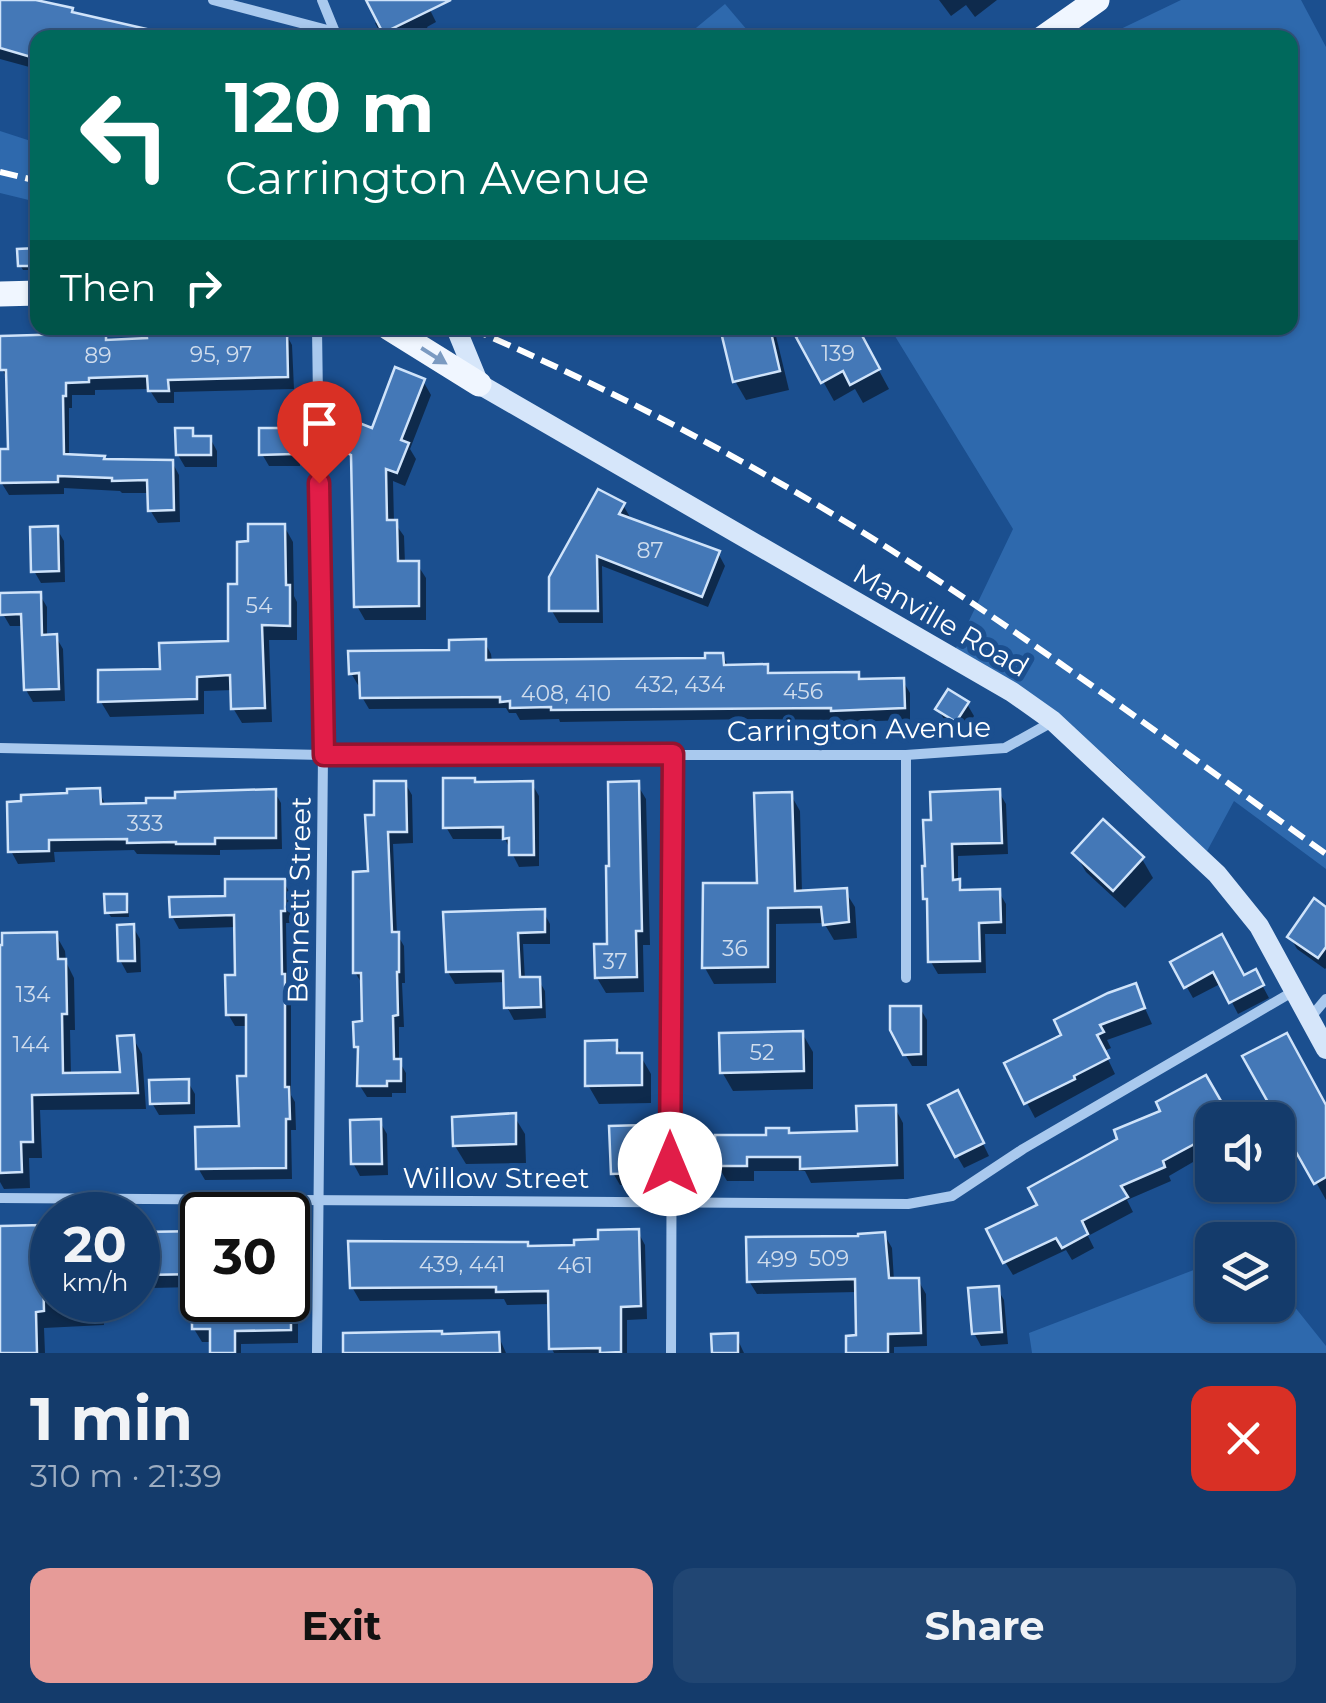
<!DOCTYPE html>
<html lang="en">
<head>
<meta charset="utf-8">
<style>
  :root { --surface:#143b6b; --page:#214673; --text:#f1f3f6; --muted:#9dadc1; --line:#33557e; --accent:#e69b98 }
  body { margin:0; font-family:Montserrat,sans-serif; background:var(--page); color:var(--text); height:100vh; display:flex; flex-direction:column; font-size:38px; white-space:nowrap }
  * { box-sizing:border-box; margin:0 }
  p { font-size:32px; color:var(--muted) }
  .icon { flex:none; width:55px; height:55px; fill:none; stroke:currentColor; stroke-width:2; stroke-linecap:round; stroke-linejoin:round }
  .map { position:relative; height:1353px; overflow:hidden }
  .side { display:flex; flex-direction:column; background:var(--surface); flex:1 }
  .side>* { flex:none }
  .hud { position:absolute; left:30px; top:30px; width:1268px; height:305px; border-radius:20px; box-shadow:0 2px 8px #0004,0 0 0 2px var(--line); background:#00695c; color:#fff; overflow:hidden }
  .tools { position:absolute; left:1195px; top:1102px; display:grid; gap:20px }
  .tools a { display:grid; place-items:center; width:100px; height:100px; border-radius:20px; background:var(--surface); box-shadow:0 2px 8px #0004,0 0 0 2px var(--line); font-size:50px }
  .speed { position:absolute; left:30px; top:1192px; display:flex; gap:20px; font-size:50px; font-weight:700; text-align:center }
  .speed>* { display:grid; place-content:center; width:130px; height:130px; border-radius:50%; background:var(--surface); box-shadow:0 2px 8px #0004,0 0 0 2px var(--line); line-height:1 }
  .speed small { font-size:25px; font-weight:400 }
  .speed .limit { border:5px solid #111; border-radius:15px; background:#fff; color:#111 }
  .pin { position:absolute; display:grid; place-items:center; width:85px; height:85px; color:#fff; margin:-102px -42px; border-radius:50% 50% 50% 0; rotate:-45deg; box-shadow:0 0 10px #0007 }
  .pin .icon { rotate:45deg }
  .me { position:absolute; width:110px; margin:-55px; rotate:0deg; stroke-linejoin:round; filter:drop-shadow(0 0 8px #0008) }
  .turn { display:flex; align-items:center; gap:35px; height:210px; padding:0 30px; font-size:45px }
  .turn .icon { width:130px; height:130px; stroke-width:2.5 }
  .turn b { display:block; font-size:70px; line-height:85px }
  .then { display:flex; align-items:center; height:95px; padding:0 30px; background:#0003; gap:20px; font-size:38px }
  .round { display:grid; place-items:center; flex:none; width:105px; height:105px; border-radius:20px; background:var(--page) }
  .head { display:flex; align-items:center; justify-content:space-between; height:170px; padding:0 30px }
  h1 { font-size:60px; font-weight:700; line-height:75px }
  .action { display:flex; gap:20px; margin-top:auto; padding:20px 30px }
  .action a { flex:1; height:115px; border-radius:20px; background:var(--accent); color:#111; font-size:40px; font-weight:700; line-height:115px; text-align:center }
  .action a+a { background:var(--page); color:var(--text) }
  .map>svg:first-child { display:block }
  .green { fill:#2e69ad }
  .shadow { fill:#0007 }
  .building { fill:#4478b7; stroke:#cfe3fa; stroke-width:2.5 }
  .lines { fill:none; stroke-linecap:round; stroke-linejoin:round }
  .minor { stroke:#a9c9ee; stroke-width:10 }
  .secondary { stroke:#d6e6fa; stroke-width:20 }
  .primary { stroke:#f0f6ff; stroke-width:25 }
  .rail { stroke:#fff; stroke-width:6; stroke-dasharray:18 8; stroke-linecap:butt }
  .oneway { fill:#7b9ac1 }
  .route-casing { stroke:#92132f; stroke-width:25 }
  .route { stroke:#e11d48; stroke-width:18 }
  .labels { text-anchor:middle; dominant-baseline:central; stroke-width:10; stroke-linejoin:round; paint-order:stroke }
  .number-label { font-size:22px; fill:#d0dded }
  .street-label { font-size:28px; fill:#fff; stroke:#1b4f8f }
</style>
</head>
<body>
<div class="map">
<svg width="1326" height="1353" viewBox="0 0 1326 1353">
  <rect width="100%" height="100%" fill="#1b4f8f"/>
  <g class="green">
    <polygon points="1181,0 1301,0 1326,47 1326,869 1234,801 1206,853 1116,765 1022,690 955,650 1013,529 890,328 1290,328 1290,38 1104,37"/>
    <polygon points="725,4 753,37 685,37"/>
    <polygon points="0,131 37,143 37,202 0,193"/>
    <polygon points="1212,1263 1212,1305 1278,1305 1278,1286 1326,1346 1326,1353 1032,1353 1029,1333"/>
  </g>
  <g class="shadow">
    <polygon points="0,0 25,0 73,15 167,38 38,38 38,75 33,68 0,59"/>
    <polygon points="365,0 425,0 436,22 427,27 433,38 383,38 375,23 379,21 369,1 366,2"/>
    <polygon points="939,0 997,0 975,17 966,5 951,16"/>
    <polygon points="38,251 38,270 23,270 20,265"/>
    <polygon points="722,328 771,328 776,336 789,390 746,400 735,381"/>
    <polygon points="819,328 856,328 889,389 863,403 855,389 834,401 799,338"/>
    <polygon points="285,332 292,345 294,389 174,392 174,403 158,403 149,389 95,390 95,395 72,395 72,408 69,408 69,456 105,462 172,462 179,475 180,522 158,523 150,510 150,493 122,493 120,491 64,488 64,494 9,495 1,482 10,452 9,382 2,369 104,335 108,342"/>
    <polygon points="423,381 431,395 410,449 416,459 405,486 393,481 394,522 404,536 405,564 417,564 426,578 426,620 365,620 357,606 354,463 348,452 373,431"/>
    <polygon points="292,430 299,442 300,466 269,466 262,454"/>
    <polygon points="191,431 196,439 210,438 217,451 217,467 185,467 178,455"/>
    <polygon points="623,505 630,517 629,520 718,553 725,566 708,607 602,566 603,623 559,623 552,611"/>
    <polygon points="284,526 293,542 294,596 297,602 297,640 269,640 272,722 242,723 233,708 233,690 204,691 204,714 110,717 101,702 163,672 230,643 239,587 251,544"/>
    <polygon points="57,529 64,541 65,582 41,583 34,571"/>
    <polygon points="40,595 47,607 47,637 56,637 63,649 65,701 33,702 26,690 24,626 10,626 3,614"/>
    <polygon points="484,641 491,654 492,662 708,660 722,655 729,667 767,666 772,675 857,675 861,681 903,681 910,693 910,720 841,722 839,720 757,719 560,722 559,719 520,720 516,713 509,713 506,708 369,709 362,697 362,685 358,685 351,673 452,652"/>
    <polygon points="967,704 974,716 963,733 945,721 938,709"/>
    <polygon points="405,783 412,795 413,843 393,844 397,934 404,946 405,983 402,983 404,1027 399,1027 399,1061 406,1073 406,1093 392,1093 392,1097 367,1097 360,1086 360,1053 356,1046 365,1024 362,984 355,972 377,817"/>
    <polygon points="532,784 539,796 539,866 519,867 505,839 453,839 446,827 476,785"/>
    <polygon points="637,784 646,799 650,945 643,945 644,992 606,993 597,978 610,946 612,868"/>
    <polygon points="99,791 106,806 149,806 274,791 281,803 282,849 220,850 220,855 137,854 134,850 54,852 55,862 18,864 11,851"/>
    <polygon points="999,792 1006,804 1008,854 958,856 958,881 965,893 999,892 1006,904 1006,934 985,934 986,973 938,974 931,962 929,906 925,899 925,869"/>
    <polygon points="791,795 800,811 802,893 845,891 855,907 857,938 834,940 824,923 776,924 776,983 714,984 705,968 759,885"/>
    <polygon points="1075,853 1142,859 1153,878 1125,908 1086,872"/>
    <polygon points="283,881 290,893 291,923 286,923 287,983 291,989 291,1095 295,1102 296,1130 291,1130 292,1179 205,1180 198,1168 241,1129 249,1078 248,1026 235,1026 228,1014 237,977 236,927 179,929 172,916"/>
    <polygon points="125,896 128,901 129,917 111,917 108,912"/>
    <polygon points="1326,910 1326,968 1325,969 1297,949 1290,937"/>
    <polygon points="543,911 550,924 550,944 523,944 525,980 538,979 545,991 546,1018 514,1020 507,1007 506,982 455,984 448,972"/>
    <polygon points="133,927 140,939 141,972 127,973 120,960"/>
    <polygon points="56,935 65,951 66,962 74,978 75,1030 70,1030 71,1075 123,1075 133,1038 142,1054 146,1109 40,1110 42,1158 29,1158 30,1188 4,1189 0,1182 0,948"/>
    <polygon points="1173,963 1243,978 1255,972 1269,998 1238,1014 1222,983 1193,998"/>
    <polygon points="1135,986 1152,1024 1107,1040 1111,1048 1104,1051 1115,1074 1035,1118 1007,1065 1064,1036"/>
    <polygon points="920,1008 927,1020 927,1066 912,1066 905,1054"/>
    <polygon points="802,1033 813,1052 813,1089 733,1091 722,1072"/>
    <polygon points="616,1043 623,1056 640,1055 651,1074 651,1103 599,1104 588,1085"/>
    <polygon points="1246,1057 1326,1111 1326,1200"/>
    <polygon points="188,1082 195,1094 195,1114 159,1115 152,1103"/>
    <polygon points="964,1105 989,1156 964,1168 957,1156"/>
    <polygon points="895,1108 903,1123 904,1179 811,1183 805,1171 754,1171 754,1181 727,1181 718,1166 768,1137 788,1130 791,1135 859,1134"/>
    <polygon points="1164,1112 1229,1120 1212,1120 1212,1151 1169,1176 1171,1181 1127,1200 1133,1212 1088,1236 1094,1248 1072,1260 1066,1250 1013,1275 1005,1262 1040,1206 1120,1140"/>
    <polygon points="514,1116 525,1134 526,1163 466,1164 455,1146"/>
    <polygon points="380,1122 387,1134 388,1175 360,1176 353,1163"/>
    <polygon points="643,1128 650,1140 652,1184 620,1185 613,1173"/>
    <polygon points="288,1227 290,1227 298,1240 298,1343 241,1344 241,1353 213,1353 213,1342 202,1342 194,1329 194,1287 152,1288 144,1275 194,1233 194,1228 202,1228 202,1300 288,1300"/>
    <polygon points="41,1228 50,1244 52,1300 98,1300 103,1308 104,1325 44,1328 45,1353 0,1353 0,1229"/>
    <polygon points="638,1232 645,1245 647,1319 627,1320 627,1353 554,1353 552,1349 551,1304 507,1305 504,1299 360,1301 352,1287 529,1248 577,1248"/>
    <polygon points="884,1234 892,1248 894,1281 918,1280 926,1294 927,1346 894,1347 894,1353 849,1353 859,1338 858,1292 757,1294 749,1281 860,1239"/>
    <polygon points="997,1288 1004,1300 1008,1344 981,1346 974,1333"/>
    <polygon points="498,1335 506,1353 347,1353"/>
    <polygon points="736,1336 744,1353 714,1353"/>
  </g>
  <g class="building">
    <polygon points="0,0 36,0 73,8 72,12 151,30 151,38 38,38 38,59 0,48"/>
    <polygon points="366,0 451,0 383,33"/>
    <polygon points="38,248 38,266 18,266 17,249"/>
    <polygon points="720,328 770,328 780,371 733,382"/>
    <polygon points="814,328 858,328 880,369 850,385 843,371 821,383 796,337"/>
    <polygon points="237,329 238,331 287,330 288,377 168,380 169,391 148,391 147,376 89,378 89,382 66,383 66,396 63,396 64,454 105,456 104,459 173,460 174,510 148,511 147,480 112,481 112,478 58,476 58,482 0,483 0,449 8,449 6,370 0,370 0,336 106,333 106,340 147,338 146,330"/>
    <polygon points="395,367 425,379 401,440 409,443 397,473 386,469 387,520 397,520 398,561 419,561 419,606 354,607 351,455 345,452 357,422 372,428"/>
    <polygon points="175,428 193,428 193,436 211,436 211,455 176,455"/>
    <polygon points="259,428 294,428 294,454 259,455"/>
    <polygon points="598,489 625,503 619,514 720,551 702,597 597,556 598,611 549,611 549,577"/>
    <polygon points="248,524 285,524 286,585 290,585 290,626 262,625 265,708 231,709 230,675 197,677 197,699 98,702 98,670 160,669 159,643 228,641 228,584 237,584 237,542 248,541"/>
    <polygon points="58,526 59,571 31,572 30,527"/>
    <polygon points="41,592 42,635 57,634 59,689 24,690 21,614 0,615 0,593"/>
    <polygon points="486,639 486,660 705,658 705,653 723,653 724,665 768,664 768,673 859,672 859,679 904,678 905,708 831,711 831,708 551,710 551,707 510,708 510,701 500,702 500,697 360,698 359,673 349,674 348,651 449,650 449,640"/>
    <polygon points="948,689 969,702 956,722 935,709"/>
    <polygon points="443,778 475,778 475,782 533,781 534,855 509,855 509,838 503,839 503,827 443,828"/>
    <polygon points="374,781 406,781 407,832 388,832 392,932 399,932 399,972 397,972 398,1015 393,1016 394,1059 401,1059 401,1081 387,1081 387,1086 357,1086 358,1047 354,1047 353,1022 362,1021 361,973 353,973 353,872 368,871 365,815 374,815"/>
    <polygon points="639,781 642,931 636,931 637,977 595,978 594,944 607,944 606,866 609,866 608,782"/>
    <polygon points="100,788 101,804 146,803 146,798 175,798 175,792 276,789 276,838 215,838 215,844 176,844 176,842 127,843 127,839 49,840 49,851 8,852 7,802 21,801 21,795 67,793 67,789"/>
    <polygon points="1000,789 1002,843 952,844 953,880 960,879 960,890 1000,889 1001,922 979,923 980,961 928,962 927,899 923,899 922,866 925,866 923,820 931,820 930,792"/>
    <polygon points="792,792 795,891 847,888 849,922 823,925 821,907 768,908 768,967 702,968 703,883 757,883 754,793"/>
    <polygon points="1103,819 1144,857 1113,891 1072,853"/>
    <polygon points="225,879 285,879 285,911 281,911 282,974 285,974 285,1087 289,1087 290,1119 286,1119 286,1168 196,1169 195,1127 239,1126 237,1076 246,1076 246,1015 226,1015 225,975 235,975 234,915 170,917 169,897 225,896"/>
    <polygon points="104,894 127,894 127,912 105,913"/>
    <polygon points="1314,898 1326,907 1326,947 1318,958 1287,937"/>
    <polygon points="545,909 545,932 518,933 520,977 540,977 541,1007 504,1008 503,971 446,972 443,912"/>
    <polygon points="134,924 135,961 118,961 117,925"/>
    <polygon points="57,932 58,959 66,959 67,1014 62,1014 63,1073 120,1072 117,1036 134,1035 138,1093 32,1095 33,1142 21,1142 22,1172 0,1173 0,945 2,945 2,933"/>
    <polygon points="1222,934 1244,975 1256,969 1264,985 1229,1003 1213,972 1184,988 1170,962"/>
    <polygon points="1136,983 1145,1008 1100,1025 1104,1032 1097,1035 1109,1058 1074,1076 1075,1079 1024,1104 1004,1063 1061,1035 1054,1020 1108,993"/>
    <polygon points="890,1006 921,1006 921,1054 903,1055 890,1030"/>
    <polygon points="803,1031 804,1071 720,1073 719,1033"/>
    <polygon points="1287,1033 1326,1105 1326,1177 1314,1184 1242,1056"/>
    <polygon points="617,1040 617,1053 642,1053 642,1085 585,1086 585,1041"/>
    <polygon points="1206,1075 1232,1120 1202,1120 1211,1135 1163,1161 1165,1167 1121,1186 1128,1197 1082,1221 1088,1234 1062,1248 1056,1238 1003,1263 986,1229 1037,1205 1028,1188 1117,1139 1114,1130 1160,1111 1156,1102"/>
    <polygon points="189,1079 189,1103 150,1104 149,1080"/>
    <polygon points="958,1090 984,1143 955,1157 928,1105"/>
    <polygon points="896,1105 897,1165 800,1169 800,1157 747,1157 747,1166 716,1166 715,1135 766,1135 766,1128 789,1128 789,1133 857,1131 856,1106"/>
    <polygon points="516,1113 516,1144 453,1146 452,1117"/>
    <polygon points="381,1119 382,1164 351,1164 350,1120"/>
    <polygon points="645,1125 646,1173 611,1174 609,1126"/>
    <polygon points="42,1225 44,1311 36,1312 37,1353 0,1353 0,1226"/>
    <polygon points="639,1229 641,1306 621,1307 621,1352 600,1353 600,1348 549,1349 548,1291 496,1292 496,1287 350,1288 348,1241 528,1242 528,1246 574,1245 574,1240 598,1239 598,1230"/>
    <polygon points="202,1231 202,1274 142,1275 141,1232"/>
    <polygon points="885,1232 889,1278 919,1278 921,1333 888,1334 888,1353 846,1353 846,1336 856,1335 855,1279 747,1282 746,1237 858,1236 858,1234"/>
    <polygon points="999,1286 1002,1332 972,1334 968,1288"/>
    <polygon points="192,1300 226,1300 226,1308 291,1306 291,1330 235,1331 235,1353 210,1353 210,1329 192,1329"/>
    <polygon points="442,1331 442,1334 499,1332 500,1353 343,1353 343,1333"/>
    <polygon points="738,1333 738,1353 712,1353 711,1334"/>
  </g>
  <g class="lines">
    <g class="minor">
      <polyline points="213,0 335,32"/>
      <polyline points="322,0 337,37"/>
      <polyline points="0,748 323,755 906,755 1005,748 1052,722"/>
      <polyline points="906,755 906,978"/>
      <polyline points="1310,1018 1326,999"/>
      <polyline points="0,1198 908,1204 952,1196 1023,1149 1294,991"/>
      <polyline points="317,1353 323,755 317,328"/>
      <polyline points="671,1353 673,755"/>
    </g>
    <polyline class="secondary" points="456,328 479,384 1012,692 1053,721 1217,874 1259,926 1326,1049"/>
    <g class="primary">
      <polyline points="1043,38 1097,0"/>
      <polyline points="0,294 38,293"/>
      <polyline points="389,328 479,384"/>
    </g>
    <g class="rail">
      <polyline points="0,172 38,181"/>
      <path d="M470,328C615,391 757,465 891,550C1040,645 1183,751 1326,854"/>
    </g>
  </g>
  <defs><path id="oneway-solid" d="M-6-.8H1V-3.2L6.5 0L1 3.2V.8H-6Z" transform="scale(2.5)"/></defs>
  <use class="oneway" href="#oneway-solid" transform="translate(434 356) rotate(32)"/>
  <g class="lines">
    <defs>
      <polyline id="route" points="319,483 324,755 673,754 670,1164"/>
    </defs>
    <use href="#route" class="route-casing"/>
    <use href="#route" class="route"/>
  </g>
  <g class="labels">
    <g class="number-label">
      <text x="838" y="353">139</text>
      <text x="221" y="354">95, 97</text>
      <text x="98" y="355">89</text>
      <text x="650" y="550">87</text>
      <text x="259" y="605">54</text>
      <text x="680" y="684">432, 434</text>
      <text x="803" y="691">456</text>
      <text x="566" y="693">408, 410</text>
      <text x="145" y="823">333</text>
      <text x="735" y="948">36</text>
      <text x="615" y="961">37</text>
      <text x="33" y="994">134</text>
      <text x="31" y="1044">144</text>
      <text x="762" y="1052">52</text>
      <text x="829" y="1258">509</text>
      <text x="777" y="1259">499</text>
      <text x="462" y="1264">439, 441</text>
      <text x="575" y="1265">461</text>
    </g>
    <g class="street-label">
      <text transform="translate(941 620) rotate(30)">Manville Road</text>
      <text transform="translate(859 729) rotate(-1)">Carrington Avenue</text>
      <text transform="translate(299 900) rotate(-89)">Bennett Street</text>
      <text x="496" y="1178">Willow Street</text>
    </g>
  </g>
</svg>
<div class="tools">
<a><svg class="icon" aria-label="sound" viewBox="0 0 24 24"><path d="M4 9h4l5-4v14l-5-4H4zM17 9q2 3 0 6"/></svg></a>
<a><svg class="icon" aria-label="layers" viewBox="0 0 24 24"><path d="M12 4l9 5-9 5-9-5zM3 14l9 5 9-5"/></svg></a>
</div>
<div class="speed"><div>20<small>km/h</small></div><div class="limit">30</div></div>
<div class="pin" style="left:319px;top:483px;background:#d93025"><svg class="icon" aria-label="arrive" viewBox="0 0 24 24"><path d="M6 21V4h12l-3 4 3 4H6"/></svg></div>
<svg class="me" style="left:670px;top:1164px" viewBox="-20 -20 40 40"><circle r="19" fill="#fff"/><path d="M0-13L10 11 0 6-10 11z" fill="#e11d48"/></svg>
<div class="hud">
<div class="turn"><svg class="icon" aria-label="left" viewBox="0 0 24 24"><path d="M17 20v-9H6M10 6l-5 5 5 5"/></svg><div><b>120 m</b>Carrington Avenue</div></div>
<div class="then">Then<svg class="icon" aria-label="right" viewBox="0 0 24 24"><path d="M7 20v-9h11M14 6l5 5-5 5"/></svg></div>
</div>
</div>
<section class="side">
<div class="head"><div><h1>1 min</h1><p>310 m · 21:39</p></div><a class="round" style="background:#d93025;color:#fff"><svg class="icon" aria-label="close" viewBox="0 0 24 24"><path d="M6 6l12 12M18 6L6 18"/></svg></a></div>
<div class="action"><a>Exit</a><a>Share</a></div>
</section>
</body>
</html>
